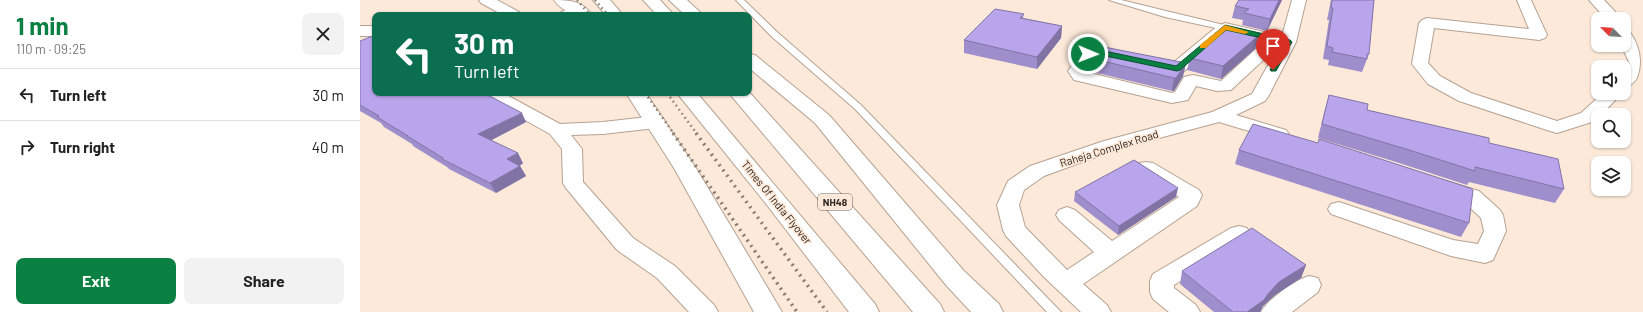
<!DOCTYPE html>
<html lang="en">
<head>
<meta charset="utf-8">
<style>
  :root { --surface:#fff; --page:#f2f2f2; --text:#222; --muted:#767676; --line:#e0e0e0; --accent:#0b8043 }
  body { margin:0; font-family:Barlow,sans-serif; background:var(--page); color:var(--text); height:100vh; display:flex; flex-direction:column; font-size:15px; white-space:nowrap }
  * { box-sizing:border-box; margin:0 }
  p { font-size:13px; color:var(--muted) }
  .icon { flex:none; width:22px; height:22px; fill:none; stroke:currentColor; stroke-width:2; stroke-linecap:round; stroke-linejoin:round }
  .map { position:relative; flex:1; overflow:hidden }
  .drawer { display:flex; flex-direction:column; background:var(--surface); width:360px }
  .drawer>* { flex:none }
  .banner { position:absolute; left:12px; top:12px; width:380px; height:84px; border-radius:8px; box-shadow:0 1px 3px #0004; background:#0b6e4f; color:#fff; overflow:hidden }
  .needle { width:26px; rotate:294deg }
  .fabs { position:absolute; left:1231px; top:12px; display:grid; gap:8px }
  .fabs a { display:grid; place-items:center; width:40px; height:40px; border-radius:8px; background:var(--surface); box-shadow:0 1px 3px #0004; font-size:20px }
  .pin { position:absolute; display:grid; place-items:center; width:34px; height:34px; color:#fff; margin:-41px -17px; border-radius:50% 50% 50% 0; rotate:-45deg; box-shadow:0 0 4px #0007 }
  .pin .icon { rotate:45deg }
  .me { position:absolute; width:44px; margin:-22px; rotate:91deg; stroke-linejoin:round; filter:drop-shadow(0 0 3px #0008) }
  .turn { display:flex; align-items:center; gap:14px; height:84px; padding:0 16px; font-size:18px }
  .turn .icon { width:52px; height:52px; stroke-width:2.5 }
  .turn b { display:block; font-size:28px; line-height:34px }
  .round { display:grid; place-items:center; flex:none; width:42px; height:42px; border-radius:8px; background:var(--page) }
  .headline { display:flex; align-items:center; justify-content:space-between; height:68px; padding:0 16px }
  h1 { font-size:24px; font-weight:700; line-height:30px; color:var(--accent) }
  .primary-button { display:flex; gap:8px; margin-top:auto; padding:8px 16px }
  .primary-button a { flex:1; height:46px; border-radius:8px; background:var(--accent); color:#fff; font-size:16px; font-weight:700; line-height:46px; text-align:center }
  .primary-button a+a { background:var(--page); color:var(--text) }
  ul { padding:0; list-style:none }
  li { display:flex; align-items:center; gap:12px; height:52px; padding:0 16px; border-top:1px solid var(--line) }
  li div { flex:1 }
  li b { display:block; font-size:15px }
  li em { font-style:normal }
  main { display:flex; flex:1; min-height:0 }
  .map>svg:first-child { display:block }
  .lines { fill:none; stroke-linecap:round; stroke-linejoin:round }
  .service-casing { stroke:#b5a293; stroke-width:2 }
  .minor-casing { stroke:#b5a293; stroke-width:2 }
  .tertiary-casing { stroke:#b5a293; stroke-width:2 }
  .trunk-casing { stroke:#b5a293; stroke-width:2 }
  .service { fill:#fff; fill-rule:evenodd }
  .minor { fill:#fff; fill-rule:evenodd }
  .tertiary { fill:#fff; fill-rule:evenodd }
  .trunk { fill:#fff; fill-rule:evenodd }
  .rail-far1 { stroke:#887b71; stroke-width:2.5; stroke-dasharray:1.5 3.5; stroke-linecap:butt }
  .rail { stroke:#887b71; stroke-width:3.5; stroke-dasharray:2 4.5; stroke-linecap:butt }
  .wall { fill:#9e8ecb }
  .shaded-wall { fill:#8174a5 }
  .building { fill:#b8a5ec; stroke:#8174a5 }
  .route { fill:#0b8043; stroke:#07532c }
  .slow { fill:#f59e0b }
  .labels { text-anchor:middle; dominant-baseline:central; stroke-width:3.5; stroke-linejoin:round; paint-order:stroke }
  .shield { fill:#fde9d9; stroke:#6d6259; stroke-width:1 }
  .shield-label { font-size:10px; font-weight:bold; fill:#2f2822 }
  .street-label { font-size:11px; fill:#2f2822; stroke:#fde9d9 }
</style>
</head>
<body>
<main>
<section class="drawer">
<div class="headline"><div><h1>1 min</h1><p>110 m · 09:25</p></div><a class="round"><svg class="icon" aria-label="close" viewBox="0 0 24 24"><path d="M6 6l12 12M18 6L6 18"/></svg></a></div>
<ul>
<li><svg class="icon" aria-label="left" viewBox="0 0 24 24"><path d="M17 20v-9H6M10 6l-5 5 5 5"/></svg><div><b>Turn left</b></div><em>30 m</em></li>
<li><svg class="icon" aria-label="right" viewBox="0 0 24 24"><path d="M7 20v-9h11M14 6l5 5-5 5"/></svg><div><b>Turn right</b></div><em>40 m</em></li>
</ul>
<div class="primary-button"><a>Exit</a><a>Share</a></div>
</section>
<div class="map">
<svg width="1283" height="312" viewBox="0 0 1283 312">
  <rect width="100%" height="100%" fill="#fde9d9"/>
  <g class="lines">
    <defs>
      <g id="service">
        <polygon points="376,0 384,0 417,32 501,105 701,312 687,312 495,109 411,36"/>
        <polygon points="749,0 761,0 868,26 869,28 865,30 805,17"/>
      </g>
      <g id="minor">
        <polygon points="119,0 137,0 159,12 161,15 143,15 121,3"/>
        <path d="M932,0H946L936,42L908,97L905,101L876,115L926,130L929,134L926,138L919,140L859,122L758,149L684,176L664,190L659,205L665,227L707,270L734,252L699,220L696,215L699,210L707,207L715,210L752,241L819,197L779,173L776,168L779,163L786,162L793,163L839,190L842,195L837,206L723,284L747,305L751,312H721L684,277L646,236L643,230L637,205L648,181L670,166L744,141L852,112L892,94L919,45L912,43L914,49L912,52L871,90L857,91L836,86L828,100L812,103L714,80L708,71L722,51L729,49L735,47L771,55L773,58L771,61L765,63L734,57L725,71L726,72L812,93L815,92L824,77L833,75L861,81L898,47L863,38L823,72C814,74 804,71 795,69L793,65L795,61L801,60L814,62L854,29L865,23L922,36Z"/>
        <polygon points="1157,0 1171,0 1187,35 1185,38 1179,40 1074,28 1068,63 1080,76 1111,93 1197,121 1221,113 1243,93 1262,93 1241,115 1238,115 1238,118 1235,121 1197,133 1190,131 1099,101 1068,84 1052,64 1059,23 1062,20 1067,18 1169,29"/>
        <polygon points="1229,0 1244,0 1262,19 1246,19"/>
        <path d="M218,6L223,7L225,10C220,18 207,15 199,15L201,12Z"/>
        <rect x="0" y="26" width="15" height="10"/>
        <path d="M1264,30L1270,32C1280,47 1283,62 1277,78C1273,84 1270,86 1264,87V72L1270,64L1261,45H1264Z"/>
        <polygon points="121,93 143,93 200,124 243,122 296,116 303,118 305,122 303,126 296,128 243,134 211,135 222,149 223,182 273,238 315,266 354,305 358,312 329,312 297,278 257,250 206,188 203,183 202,149 190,134 124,97"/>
        <polygon points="1086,181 1119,191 1140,210 1143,215 1146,231 1133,260 1125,263 1091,256 971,214 968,209 971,204 979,202 1093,240 1118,244 1124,231 1121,218 1103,201 1079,193 1075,188 1079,183"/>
        <polygon points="879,226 887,228 890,234 887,240 814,285 814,288 836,305 840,312 809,312 793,299 790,292 790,281 793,274 871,228"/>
        <path d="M949,276L958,278L961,285L958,292L932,312H901C908,299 935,280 949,276Z"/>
      </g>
      <g id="tertiary">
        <path d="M194,0C209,0 223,1 232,15C217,15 204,14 194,0Z"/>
        <polygon points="309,0 327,0 343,15 325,15"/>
        <polygon points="389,54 395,55 469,115 604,271 639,304 643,312 611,312 586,285 455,123 389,68"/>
        <polygon points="266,93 286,93 336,168 422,312 394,312 314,168"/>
      </g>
      <g id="trunk">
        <polygon points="233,0 250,0 263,15 246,15"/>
        <polygon points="283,0 300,0 314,15 297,15"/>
        <polygon points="389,92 580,304 584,312 553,312 369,93"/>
        <polygon points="317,93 337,93 515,304 519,312 489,312 407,205"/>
      </g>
    </defs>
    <use href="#service" class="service-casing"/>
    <use href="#minor" class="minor-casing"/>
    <use href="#tertiary" class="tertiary-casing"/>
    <use href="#trunk" class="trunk-casing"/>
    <use href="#service" class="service"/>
    <use href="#minor" class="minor"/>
    <use href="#tertiary" class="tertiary"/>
    <use href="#trunk" class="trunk"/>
    <g class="rail-far1">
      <polyline points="217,0 230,15"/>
      <polyline points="235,0 248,15"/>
      <polyline points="285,93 314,134"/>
      <polyline points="307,93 337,134"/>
    </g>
    <g class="rail">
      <polyline points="313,133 437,312"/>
      <polyline points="336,133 467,312"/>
    </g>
  </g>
  <g class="wall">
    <polygon points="879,0 922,0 907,31 882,25 883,20 872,18 875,6"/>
    <polygon points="971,0 1014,0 1009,54 1002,72 968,65 969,60 963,59 969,20 967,20"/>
    <polygon points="664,14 663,18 702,26 701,38 677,69 604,53 604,40"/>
    <polygon points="898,36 895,49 861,79 827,70 830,58"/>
    <polygon points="0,41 166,122 131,140 163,163 160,166 166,176 136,193 89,169 87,167 53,146 52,144 24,127 21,123 0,111"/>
    <polygon points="734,59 826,63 823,76 814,91 812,91 733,72"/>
    <polygon points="969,95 1007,110 1129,143 1204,189 1195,203 1109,182 1107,185 1039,163 958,138 965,109"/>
    <polygon points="959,139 1109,223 1101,237 875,164 879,150 958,143"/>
    <polygon points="715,192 816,197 758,235 714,201"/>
    <polygon points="946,265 941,278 915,295 903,306 900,312 854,312 820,284 822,271"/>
  </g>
  <g class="shaded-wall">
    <polygon points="919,0 922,0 907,31 910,19"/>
    <polygon points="702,26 701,38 677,69 677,57"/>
    <polygon points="898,36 895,49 861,79 863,66"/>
    <polygon points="826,63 823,76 814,91 812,91 814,78"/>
    <polygon points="162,113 166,122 124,144 118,134"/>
    <polygon points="158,153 163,163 153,170 147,159"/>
    <polygon points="160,166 166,176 136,193 130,183"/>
    <polygon points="818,188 816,197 758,235 759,226"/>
    <polygon points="946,265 941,278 915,295 903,306 900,312 887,312 919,282"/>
  </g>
  <g class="building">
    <polygon points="879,0 919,0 910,19 884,13 889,9 875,6"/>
    <polygon points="972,0 1014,0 1009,54 1007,54 1007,59 972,52 973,48 967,46 973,8 971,8"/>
    <polygon points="635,9 664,14 660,18 702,26 677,57 604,40"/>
    <polygon points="866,27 898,36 863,66 830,58"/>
    <polygon points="15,35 15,93 124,93 162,113 118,134 158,153 147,159 160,166 130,183 82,159 83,158 47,136 48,136 17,117 19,116 0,105 0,41"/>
    <polygon points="744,47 826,63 816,78 814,78 734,59"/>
    <polygon points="969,95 1008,104 1007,110 1129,138 1129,143 1198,159 1204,189 1115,167 1115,171 1046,149 962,124"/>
    <polygon points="893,124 958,143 959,139 1110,188 1113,190 1109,223 879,150"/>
    <polygon points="774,160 818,188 759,226 715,192"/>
    <polygon points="892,228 946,265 919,282 908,294 904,300 887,312 873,312 822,271"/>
  </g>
  <polygon class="route" points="865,25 930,40 932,42 916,71 911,71 910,70 924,43 866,30 820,70 817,71 736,54 728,56 724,54 735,49 816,66"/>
  <polygon class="slow" points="865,25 889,32 885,34 866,30 846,48 840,48 840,45"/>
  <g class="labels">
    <rect class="shield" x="458" y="194" width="34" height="16" rx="3"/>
    <g class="shield-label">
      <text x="475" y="202">NH48</text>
    </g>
    <g class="street-label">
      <text transform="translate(749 148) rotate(-17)">Raheja Complex Road</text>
      <text transform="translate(417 202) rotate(51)">Times Of India Flyover</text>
    </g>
  </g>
</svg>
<div class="fabs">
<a><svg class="needle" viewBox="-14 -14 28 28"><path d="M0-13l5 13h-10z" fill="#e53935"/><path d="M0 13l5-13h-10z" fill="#767676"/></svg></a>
<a><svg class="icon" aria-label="sound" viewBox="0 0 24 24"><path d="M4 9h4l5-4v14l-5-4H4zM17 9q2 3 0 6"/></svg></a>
<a><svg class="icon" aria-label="search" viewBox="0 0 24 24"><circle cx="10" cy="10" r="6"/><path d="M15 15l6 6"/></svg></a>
<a><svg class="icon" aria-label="layers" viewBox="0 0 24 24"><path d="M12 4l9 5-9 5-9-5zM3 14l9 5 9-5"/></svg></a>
</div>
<div class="pin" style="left:913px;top:70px;background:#d93025"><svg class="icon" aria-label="arrive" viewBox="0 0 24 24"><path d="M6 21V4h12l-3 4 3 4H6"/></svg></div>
<svg class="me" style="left:728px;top:54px" viewBox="-20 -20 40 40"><circle r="17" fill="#0b8043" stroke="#fff" stroke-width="3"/><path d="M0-11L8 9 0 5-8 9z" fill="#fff"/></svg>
<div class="banner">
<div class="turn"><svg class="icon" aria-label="left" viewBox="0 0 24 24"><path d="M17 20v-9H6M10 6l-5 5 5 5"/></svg><div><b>30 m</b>Turn left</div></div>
</div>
</div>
</main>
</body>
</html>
